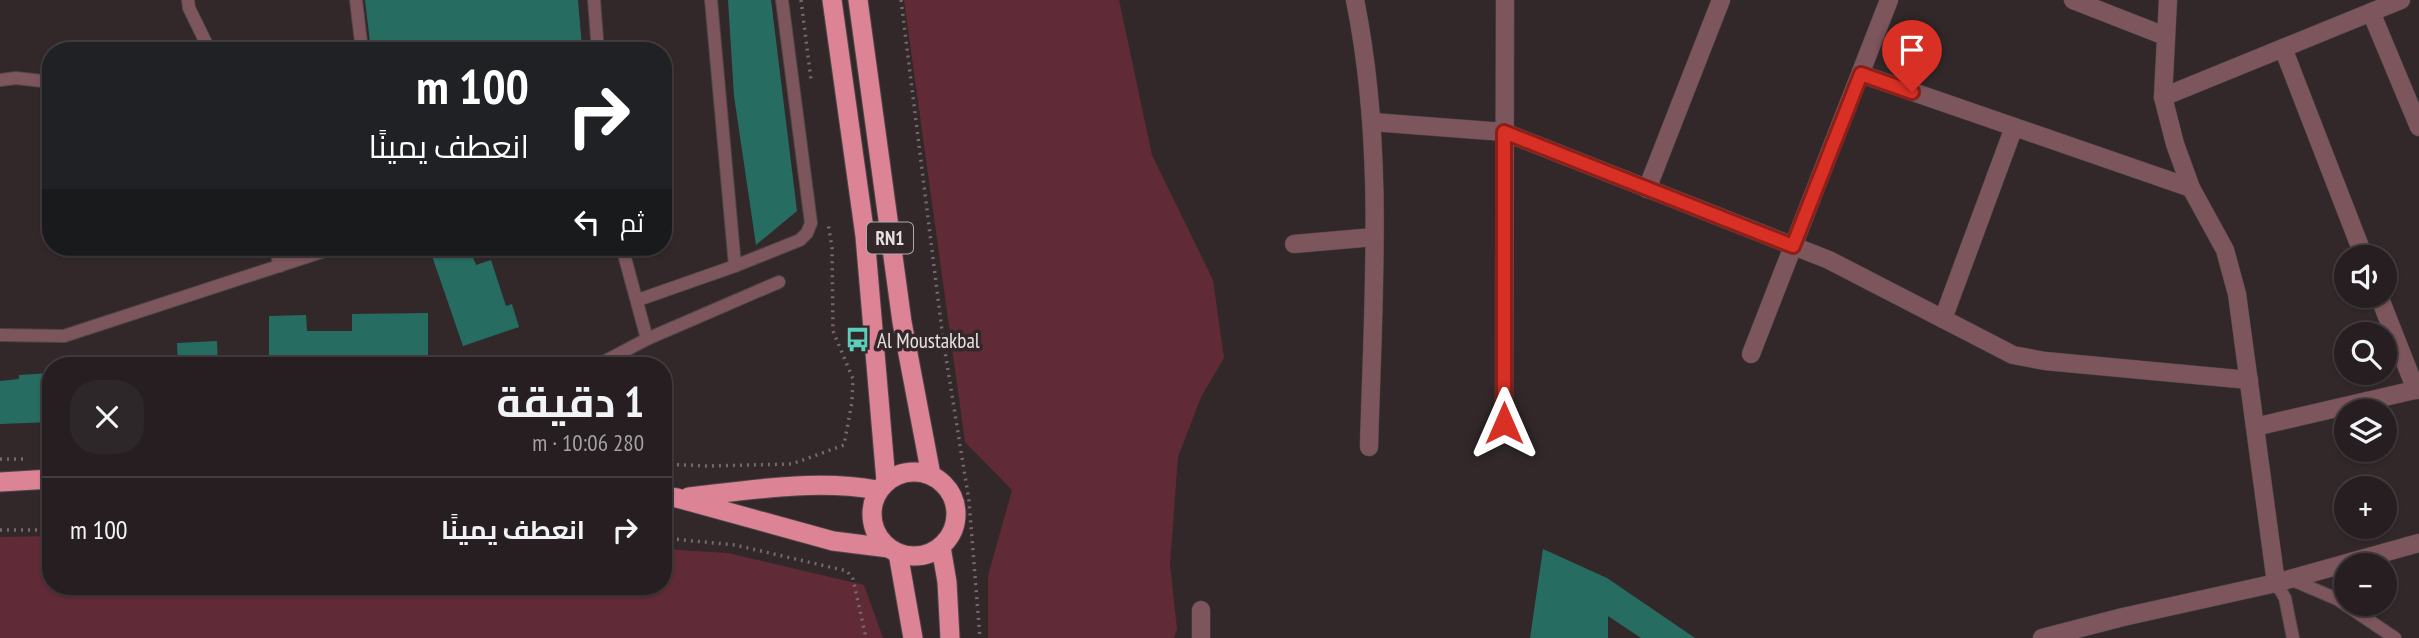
<!DOCTYPE html>
<html lang="ar">
<head>
<meta charset="utf-8">
<style>
  :root { --surface:#261e20; --page:#2e2729; --text:#f1f3f6; --muted:#a4a2a5; --line:#423c3e }
  body { margin:0; font-family:"PT Sans Narrow",Cairo,sans-serif; background:var(--page); color:var(--text); direction:rtl; height:100vh; display:flex; flex-direction:column; font-size:26px; white-space:nowrap }
  * { box-sizing:border-box; margin:0 }
  p { font-size:23px; color:var(--muted) }
  .icon { flex:none; width:38px; height:38px; fill:none; stroke:currentColor; stroke-width:2; stroke-linecap:round; stroke-linejoin:round }
  .map { position:relative; flex:1; overflow:hidden; direction:ltr }
  .details { position:absolute; left:42px; top:357px; width:630px; height:238px; display:flex; flex-direction:column; background:var(--surface); border-radius:28px; box-shadow:0 2px 5px #0004,0 0 0 2px var(--line); direction:rtl }
  .details>* { flex:none }
  .top-card { position:absolute; left:42px; top:42px; width:630px; height:214px; border-radius:28px; box-shadow:0 2px 5px #0004,0 0 0 2px var(--line); direction:rtl; background:#202124; color:#fff; overflow:hidden }
  .buttons { position:absolute; left:2334px; top:245px; display:grid; gap:14px }
  .buttons a { display:grid; place-items:center; width:63px; height:63px; border-radius:50%; background:var(--surface); box-shadow:0 2px 5px #0004,0 0 0 2px var(--line); font-size:35px }
  .pin { position:absolute; display:grid; place-items:center; width:60px; height:60px; color:#fff; margin:-72px -30px; border-radius:50% 50% 50% 0; rotate:-45deg; box-shadow:0 0 7px #0007 }
  .pin .icon { rotate:45deg }
  .me { position:absolute; width:77px; margin:-38px; rotate:0deg; stroke-linejoin:round; filter:drop-shadow(0 0 5px #0008) }
  .turn { display:flex; align-items:center; gap:24px; height:147px; padding:0 28px; font-size:32px }
  .turn .icon { width:91px; height:91px; stroke-width:2.5 }
  .turn b { display:block; font-size:49px; line-height:60px }
  .then { display:flex; align-items:center; height:66px; padding:0 28px; background:#0003; gap:14px; font-size:26px }
  .round { display:grid; place-items:center; flex:none; width:74px; height:74px; border-radius:28px; background:var(--page) }
  .head { display:flex; align-items:center; justify-content:space-between; height:119px; padding:0 28px }
  h1 { font-size:42px; font-weight:700; line-height:52px }
  ul { padding:0; list-style:none }
  li { display:flex; align-items:center; gap:21px; height:105px; padding:0 28px; border-top:2px solid var(--line) }
  li div { flex:1 }
  li b { display:block; font-size:26px }
  li em { font-style:normal }
  .map>svg:first-child { display:block }
  .green { fill:#612a37 }
  .building { fill:#276c61 }
  .lines { fill:none; stroke-linecap:round; stroke-linejoin:round }
  .service-casing { stroke:#4f4647; stroke-width:14 }
  .minor-casing { stroke:#4f4647; stroke-width:19 }
  .trunk-casing { stroke:#4f4647; stroke-width:21 }
  .path { stroke:#736a6c; stroke-width:3.5; stroke-dasharray:2 5; stroke-linecap:butt }
  .service { stroke:#7d555c; stroke-width:12 }
  .minor { stroke:#7d555c; stroke-width:18 }
  .trunk { stroke:#dc8495; stroke-width:19 }
  .route-casing { stroke:#8d1f18; stroke-width:18 }
  .route { stroke:#d93025; stroke-width:12 }
  .labels { text-anchor:middle; dominant-baseline:central; stroke-width:7; stroke-linejoin:round; paint-order:stroke }
  .shield { fill:#32282a; stroke:#b1aaab; stroke-width:2 }
  .shield-label { font-size:19px; font-weight:bold; fill:#e8e1e2 }
  .poi-label { font-size:21px; fill:#e8e1e2; stroke:#32282a; text-anchor:start }
</style>
</head>
<body>
<div class="map">
<svg width="2419" height="638" viewBox="0 0 2419 638">
  <rect width="100%" height="100%" fill="#32282a"/>
  <g class="green">
    <polygon points="904,0 1119,0 1152,155 1213,280 1224,358 1201,397 1178,457 1170,564 1177,629 1174,638 988,638 988,576 1012,490 965,442"/>
    <polygon points="51,536 51,586 663,586 663,549 728,553 864,585 883,638 0,638 0,537"/>
  </g>
  <g class="building">
    <polygon points="365,0 578,0 582,47 524,51 371,51"/>
    <polygon points="728,0 771,0 797,211 756,245 734,96"/>
    <polygon points="457,247 469,247 476,265 491,260 506,306 512,304 519,327 463,346 432,256"/>
    <polygon points="428,313 428,366 269,366 269,316 306,315 307,331 352,331 352,314"/>
    <polygon points="217,341 218,366 178,366 177,343"/>
    <polygon points="51,373 51,422 0,424 0,381 19,379 19,375"/>
    <polygon points="1543,549 1607,578 1695,638 1641,638 1608,616 1608,638 1530,638"/>
  </g>
  <g class="lines">
    <defs>
      <g id="service">
        <polyline points="188,0 189,8 210,51"/>
        <polyline points="356,0 362,51"/>
        <polyline points="594,0 598,51"/>
        <polyline points="0,80 16,78 51,82"/>
        <polyline points="275,247 280,266"/>
        <polyline points="622,247 647,339"/>
        <polyline points="735,266 800,240 807,233 811,223 782,0"/>
        <polyline points="638,300 735,266 711,0"/>
        <polyline points="0,335 64,336 337,247"/>
        <polyline points="596,366 647,339 779,282"/>
        <polyline points="2290,579 2337,599 2395,638"/>
        <polyline points="2276,583 2285,598 2293,638"/>
      </g>
      <g id="minor">
        <path d="M1355,0C1385,147 1373,299 1369,447"/>
        <polyline points="2073,0 2165,36"/>
        <polyline points="2168,0 2163,97 2175,144 2191,188 2225,250 2237,294 2276,583"/>
        <polyline points="2371,12 2419,127"/>
        <polyline points="2283,48 2364,257"/>
        <polyline points="1861,74 2191,188"/>
        <polyline points="2163,97 2401,0"/>
        <polyline points="1372,122 1504,132 1829,260 2013,355 2045,361 2249,380"/>
        <polyline points="1647,189 1721,0"/>
        <polyline points="1294,244 1374,237"/>
        <polyline points="2379,296 2416,390"/>
        <polyline points="1943,319 2014,127"/>
        <polyline points="1751,354 1889,0"/>
        <polyline points="1504,423 1505,0"/>
        <polyline points="2255,427 2419,389"/>
        <polyline points="1201,610 1201,638"/>
        <polyline points="2042,638 2123,617 2276,583 2419,543"/>
      </g>
      <g id="trunk">
        <polyline points="832,0 865,236 886,481"/>
        <polyline points="858,0 902,322 931,475"/>
        <circle cx="914" cy="514" r="42"/>
        <polyline points="0,482 51,479"/>
        <polyline points="663,496 677,498 833,541 889,548"/>
        <path d="M689,497C750,490 816,479 877,490"/>
        <polyline points="941,547 947,582 950,638"/>
        <polyline points="898,553 913,638"/>
      </g>
    </defs>
    <use href="#service" class="service-casing"/>
    <use href="#minor" class="minor-casing"/>
    <use href="#trunk" class="trunk-casing"/>
    <g class="path">
      <polyline points="801,0 811,80"/>
      <polyline points="901,0 943,339 969,501 980,638"/>
      <polyline points="0,459 28,459"/>
      <polyline points="663,464 707,466 792,464 844,445 852,402 853,379 833,331 832,248 828,223"/>
      <polyline points="0,530 51,530"/>
      <polyline points="663,538 735,545 847,571 853,579 866,638"/>
    </g>
    <use href="#service" class="service"/>
    <use href="#minor" class="minor"/>
    <use href="#trunk" class="trunk"/>
  </g>
  <g class="lines">
    <defs>
      <polyline id="route" points="1504,423 1504,132 1793,246 1861,74 1912,92"/>
    </defs>
    <use href="#route" class="route-casing"/>
    <use href="#route" class="route"/>
  </g>
  <defs>
    <symbol id="bus-bare" viewBox="-9 -9 18 18"><path d="M-5-6H5V4H4V6H2V4H-2V6H-4V4H-5ZM-3.5-4V0h7V-4ZM-3.5 1.2v1.5H-2V1.2ZM2 1.2v1.5H3.5V1.2Z" fill="#5ccebb" stroke="#32282a" stroke-width="2.5" paint-order="stroke"/></symbol>
  </defs>
  <g fill-rule="evenodd">
    <use href="#bus-bare" x="840" y="322" width="35" height="35"/>
  </g>
  <g class="labels">
    <rect class="shield" x="867" y="222.5" width="46" height="31" rx="5"/>
    <g class="shield-label">
      <text x="890" y="238">RN1</text>
    </g>
    <g class="poi-label">
      <text x="877" y="340">Al Moustakbal</text>
    </g>
  </g>
</svg>
<div class="buttons">
<a><svg class="icon" aria-label="sound" viewBox="0 0 24 24"><path d="M4 9h4l5-4v14l-5-4H4zM17 9q2 3 0 6"/></svg></a>
<a><svg class="icon" aria-label="search" viewBox="0 0 24 24"><circle cx="10" cy="10" r="6"/><path d="M15 15l6 6"/></svg></a>
<a><svg class="icon" aria-label="layers" viewBox="0 0 24 24"><path d="M12 4l9 5-9 5-9-5zM3 14l9 5 9-5"/></svg></a>
<a>+</a>
<a>−</a>
</div>
<div class="pin" style="left:1912px;top:92px;background:#d93025"><svg class="icon" aria-label="arrive" viewBox="0 0 24 24"><path d="M6 21V4h12l-3 4 3 4H6"/></svg></div>
<svg class="me" style="left:1504px;top:423px" viewBox="-20 -20 40 40"><path d="M0-17L14 15 0 8-14 15z" fill="#d93025" stroke="#fff" stroke-width="4"/></svg>
<div class="top-card">
<div class="turn"><svg class="icon" aria-label="right" viewBox="0 0 24 24"><path d="M7 20v-9h11M14 6l5 5-5 5"/></svg><div><b>100 m</b>انعطف يمينًا</div></div>
<div class="then">ثم<svg class="icon" aria-label="left" viewBox="0 0 24 24"><path d="M17 20v-9H6M10 6l-5 5 5 5"/></svg></div>
</div>
<section class="details">
<div class="head"><div><h1>1 دقيقة</h1><p>280 m · 10:06</p></div><a class="round"><svg class="icon" aria-label="close" viewBox="0 0 24 24"><path d="M6 6l12 12M18 6L6 18"/></svg></a></div>
<ul>
<li><svg class="icon" aria-label="right" viewBox="0 0 24 24"><path d="M7 20v-9h11M14 6l5 5-5 5"/></svg><div><b>انعطف يمينًا</b></div><em>100 m</em></li>
</ul>
</section>
</div>
</body>
</html>
